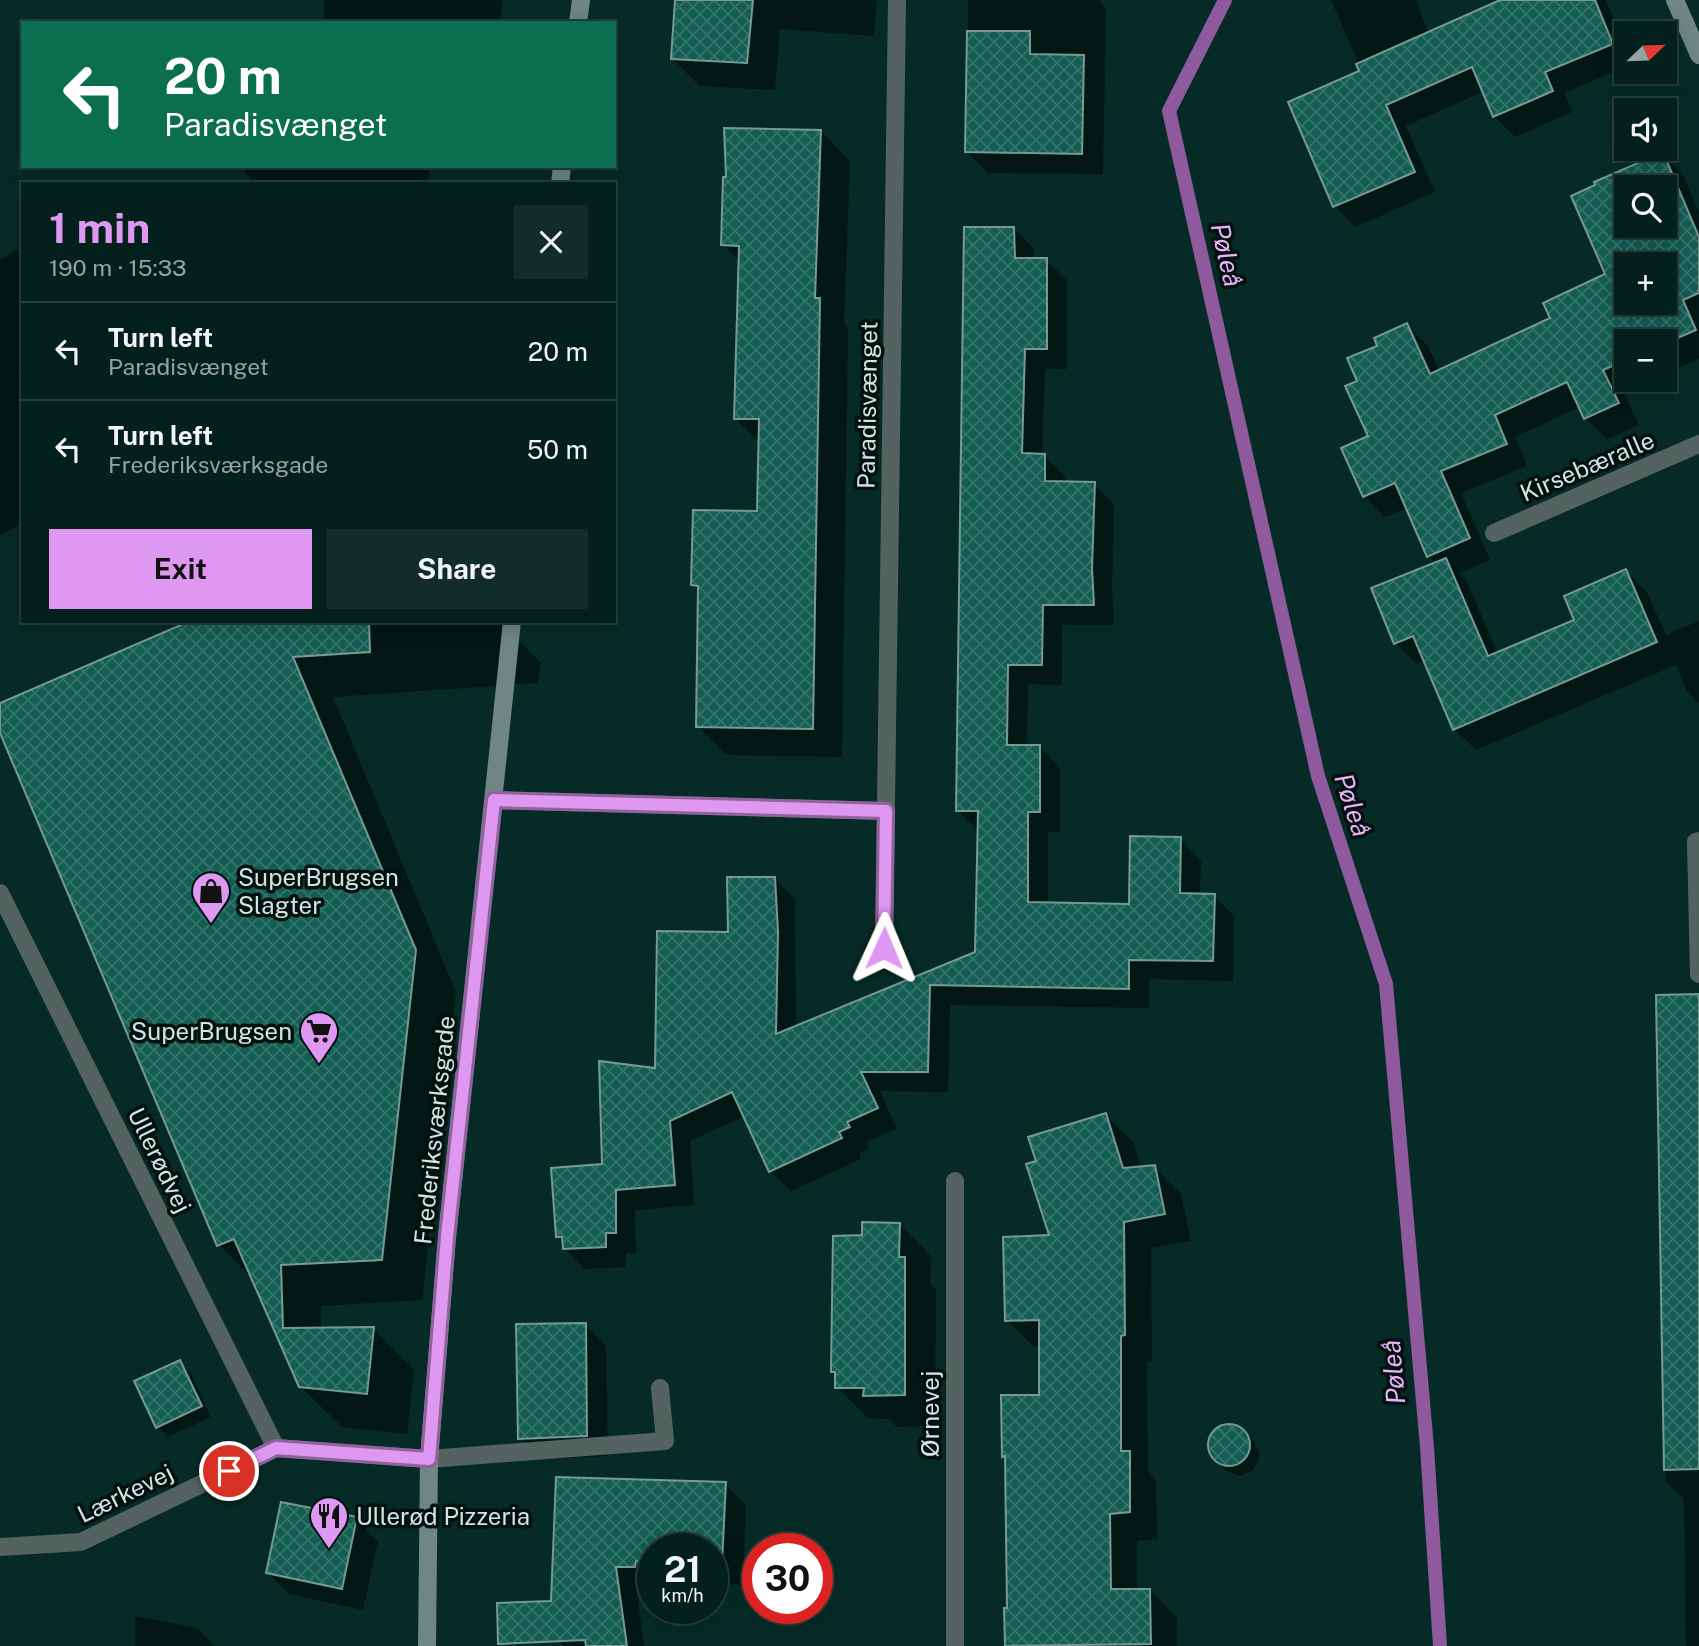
<!DOCTYPE html>
<html lang="en">
<head>
<meta charset="utf-8">
<style>
  :root { --surface:#04201c; --page:#122d29; --text:#f1f3f6; --muted:#97a3a3; --line:#253e3b; --accent:#de98f2 }
  body { margin:0; font-family:"Public Sans",sans-serif; background:var(--page); color:var(--text); height:100vh; display:flex; flex-direction:column; font-size:26px; white-space:nowrap }
  * { box-sizing:border-box; margin:0 }
  p { font-size:23px; color:var(--muted) }
  .icon { flex:none; width:38px; height:38px; fill:none; stroke:currentColor; stroke-width:2; stroke-linecap:round; stroke-linejoin:round }
  .map { position:relative; flex:1; overflow:hidden }
  .panel { position:absolute; left:21px; top:182px; width:595px; height:441px; display:flex; flex-direction:column; background:var(--surface); border-radius:0px; box-shadow:0 4px 18px #0003,0 0 0 2px var(--line) }
  .panel>* { flex:none }
  .banner { position:absolute; left:21px; top:21px; width:595px; height:147px; border-radius:0px; box-shadow:0 4px 18px #0003,0 0 0 2px var(--line); background:#0b6e4f; color:#fff; overflow:hidden }
  .needle { width:46px; rotate:67deg }
  .fabs { position:absolute; left:1614px; top:21px; display:grid; gap:14px }
  .fabs a { display:grid; place-items:center; width:63px; height:63px; border-radius:0px; background:var(--surface); box-shadow:0 4px 18px #0003,0 0 0 2px var(--line); font-size:35px }
  .speed { position:absolute; left:637px; top:1533px; display:flex; gap:14px; font-size:35px; font-weight:700; text-align:center }
  .speed>* { display:grid; place-content:center; width:91px; height:91px; border-radius:50%; background:var(--surface); box-shadow:0 4px 18px #0003,0 0 0 2px var(--line); line-height:1 }
  .speed small { font-size:18px; font-weight:400 }
  .speed .limit { border:10px solid #d22; background:#fff; color:#111 }
  .pin { position:absolute; display:grid; place-items:center; width:60px; height:60px; color:#fff; margin:-30px; border:4px solid #fff; border-radius:50%; box-shadow:0 2px 7px #0007 }
  .me { position:absolute; width:77px; margin:-38px; rotate:1deg; stroke-linejoin:round; filter:drop-shadow(0 0 5px #0008) }
  .turn { display:flex; align-items:center; gap:24px; height:147px; padding:0 28px; font-size:32px }
  .turn .icon { width:91px; height:91px; stroke-width:2.5 }
  .turn b { display:block; font-size:49px; line-height:60px }
  .round { display:grid; place-items:center; flex:none; width:74px; height:74px; border-radius:0px; background:var(--page) }
  .headline { display:flex; align-items:center; justify-content:space-between; height:119px; padding:0 28px }
  h1 { font-size:42px; font-weight:700; line-height:52px; color:var(--accent) }
  .action { display:flex; gap:14px; margin-top:auto; padding:14px 28px }
  .action a { flex:1; height:80px; border-radius:0px; background:var(--accent); color:#111; font-size:28px; font-weight:700; line-height:80px; text-align:center }
  .action a+a { background:var(--page); color:var(--text) }
  ul { padding:0; list-style:none }
  li { display:flex; align-items:center; gap:21px; height:98px; padding:0 28px; border-top:2px solid var(--line) }
  li div { flex:1 }
  li b { display:block; font-size:26px }
  li em { font-style:normal }
  .map>svg:first-child { display:block }
  .shadow { fill:#0007; fill-rule:evenodd }
  .lines { fill:none; stroke-linecap:round; stroke-linejoin:round }
  .stream { stroke:#8e599d; stroke-width:14 }
  .building { fill:url(#building-cross-hatch); stroke:#769a93; stroke-width:2; fill-rule:evenodd }
  .lane { stroke:#546360; stroke-width:18 }
  .street { stroke:#546360; stroke-width:18 }
  .secondary { stroke:#6f8682; stroke-width:18 }
  .route-casing { stroke:#90639d; stroke-width:18 }
  .route { stroke:#de98f2; stroke-width:12 }
  .labels { text-anchor:middle; dominant-baseline:central; stroke-width:7; stroke-linejoin:round; paint-order:stroke }
  .street-label { font-size:24px; fill:#d2e5e1; stroke:#04110e }
  .poi-label { font-size:24px; fill:#d2e5e1; stroke:#04110e; text-anchor:start }
  .water-label { font-size:26px; font-style:italic; fill:#ebb2fc; stroke:#04110e }
</style>
</head>
<body>
<div class="map">
<svg width="1699" height="1646" viewBox="0 0 1699 1646">
  <defs>
    <pattern id="building-cross-hatch" width="8" height="8" patternUnits="userSpaceOnUse" patternTransform="scale(1.75)"><rect width="8" height="8" fill="#145d53"/><path d="M0 0l8 8M0 8l8-8" fill="none" stroke="#35746b"/></pattern>
  </defs>
  <rect width="100%" height="100%" fill="#062b26"/>
  <g class="shadow">
    <polygon points="324,0 503,0 500,23 324,23"/>
    <polygon points="677,0 877,0 874,36 780,29 775,90 700,86 672,59"/>
    <polygon points="968,0 1099,0 1106,8 1103,174 988,173 967,152"/>
    <polygon points="1331,0 1416,0 1429,34 1497,4 1495,0 1606,0 1626,49 1626,67 1564,93 1572,112 1515,137 1494,116 1484,91 1406,126 1435,192 1355,227 1335,206 1290,103 1362,72"/>
    <polygon points="821,131 850,161 844,324 848,329 842,757 727,755 697,726 700,591 693,585 759,513 760,443 735,418 740,262 723,245"/>
    <path d="M1662,154L1684,176L1699,212V359L1664,374V341H1626V380H1650L1623,391L1639,425L1607,439L1585,418L1580,407L1515,437L1527,466L1461,493L1490,560L1459,573L1467,582L1498,654L1576,621L1626,571L1647,592L1666,635L1699,621V703L1687,691L1676,665L1476,750L1454,729L1425,661L1417,664L1395,643L1436,564L1428,556L1408,508L1385,517L1364,496L1370,437L1360,382L1379,346L1407,325L1428,346L1439,371L1552,319L1607,275L1574,196ZM1626,187H1664V226H1626ZM1626,264H1664V303H1626Z"/>
    <polygon points="240,166 430,166 428,184 394,182 394,184 255,184"/>
    <polygon points="1014,228 1034,249 1034,260 1046,260 1067,280 1067,369 1045,369 1042,455 1065,476 1065,483 1094,484 1114,504 1112,590 1114,625 1062,625 1062,685 1028,684 1027,747 1040,747 1060,768 1060,832 1048,832 1048,904 1131,906 1180,839 1201,860 1200,895 1214,896 1234,916 1233,981 1149,979 1149,1008 950,1005 948,1092 880,1091 897,1129 867,1142 869,1148 859,1153 861,1159 791,1191 770,1171 745,1116 690,1141 694,1205 635,1210 636,1253 626,1253 626,1267 585,1269 565,1249 565,1243 558,1236 604,1165 730,933 775,879 795,899 796,1028 977,953 978,831 958,811"/>
    <polygon points="23,246 23,369 18,371 23,378 23,523 0,535 0,260"/>
    <polygon points="194,621 491,621 500,622 541,663 538,683 333,697 456,992 422,1300 321,1306 321,1329 373,1329 414,1369 407,1434 342,1427 300,1386 254,1280 219,1245 0,728 0,705"/>
    <polygon points="1699,996 1699,1646 1686,1646 1684,1499 1666,1482 1658,997"/>
    <polygon points="1105,1115 1133,1142 1141,1168 1154,1167 1181,1194 1191,1241 1151,1248 1152,1362 1147,1362 1148,1472 1156,1481 1157,1539 1137,1541 1137,1590 1150,1590 1177,1618 1177,1646 1006,1646 1006,1610 1008,1610 1007,1459 1004,1456 1041,1396 1041,1347 1034,1347 1007,1320 1051,1237 1038,1162"/>
    <polygon points="899,1224 931,1256 930,1284 936,1290 935,1426 897,1427 888,1419 868,1418 837,1387 837,1376 833,1372 864,1237"/>
    <polygon points="585,1325 606,1346 608,1456 541,1459 520,1438"/>
    <polygon points="179,1362 190,1372 211,1417 168,1437 158,1427"/>
    <polygon points="1228,1425 1243,1430 1254,1441 1260,1456 1254,1470 1240,1476 1226,1471 1215,1460 1209,1446 1214,1431"/>
    <polygon points="557,1478 725,1484 746,1505 743,1585 712,1583 712,1549 653,1549 653,1588 636,1587 644,1646 564,1646 551,1633"/>
    <polygon points="356,1519 378,1541 363,1610 289,1594 268,1573"/>
    <polygon points="135,1616 197,1628 214,1646 135,1646"/>
  </g>
  <g class="lines">
    <polyline class="stream" points="1225,0 1169,111 1318,776 1386,984 1427,1447 1440,1646"/>
  </g>
  <g class="building">
    <polygon points="675,0 753,0 747,63 671,59"/>
    <polygon points="1500,0 1595,0 1613,44 1545,72 1553,91 1493,117 1472,67 1386,105 1415,172 1333,207 1288,102 1359,71 1356,64"/>
    <polygon points="967,31 1030,31 1030,54 1084,55 1082,154 965,152"/>
    <polygon points="724,128 821,130 815,298 820,298 813,729 696,727 698,586 691,585 693,510 757,511 759,419 734,419 739,246 721,245 723,177 726,177"/>
    <path d="M1663,152L1699,237V293L1683,300L1696,330L1664,344V341H1626V360L1603,370L1619,403L1584,419L1567,382L1495,415L1507,444L1441,471L1470,538L1427,557L1395,483L1363,497L1341,448L1368,436L1345,386L1357,381L1347,358L1377,346L1374,338L1407,323L1430,374L1550,318L1543,303L1605,274L1571,196L1595,185L1594,182ZM1626,187H1664V226H1626ZM1626,264H1664V303H1626Z"/>
    <polygon points="964,227 1014,227 1015,258 1047,258 1047,349 1025,349 1022,453 1045,454 1045,481 1095,482 1092,568 1094,605 1043,605 1042,665 1008,665 1007,745 1040,745 1040,812 1028,812 1028,902 1129,904 1130,836 1181,837 1180,893 1215,894 1213,961 1129,960 1129,989 930,985 928,1072 861,1072 878,1108 847,1122 850,1127 839,1132 842,1138 769,1172 732,1092 670,1121 675,1185 616,1190 616,1233 606,1233 606,1247 563,1249 562,1237 556,1237 551,1168 602,1164 599,1061 655,1068 657,931 728,932 727,877 775,877 778,932 776,1034 975,952 978,811 956,811"/>
    <polygon points="1446,558 1488,656 1574,620 1564,596 1626,569 1657,642 1453,730 1413,636 1394,644 1371,588"/>
    <polygon points="190,621 369,621 370,652 293,657 416,950 382,1260 281,1265 283,1328 374,1327 367,1394 299,1387 234,1239 217,1246 0,733 0,703"/>
    <polygon points="1699,994 1699,1469 1664,1470 1656,995"/>
    <polygon points="1106,1113 1123,1168 1155,1165 1165,1214 1124,1222 1125,1335 1121,1336 1121,1451 1130,1451 1130,1512 1110,1514 1111,1589 1150,1589 1151,1644 1005,1646 1004,1608 1007,1608 1005,1456 1002,1457 1001,1395 1039,1395 1039,1320 1005,1321 1003,1237 1049,1235 1026,1164 1036,1161 1028,1137"/>
    <polygon points="862,1222 900,1223 899,1257 905,1257 905,1395 863,1396 864,1388 835,1388 835,1372 831,1372 833,1236 862,1235"/>
    <polygon points="586,1323 587,1436 518,1439 516,1324"/>
    <polygon points="180,1360 202,1406 156,1428 134,1381"/>
    <circle cx="1229" cy="1445" r="21"/>
    <polygon points="556,1477 726,1482 722,1564 712,1564 712,1549 653,1549 653,1562 636,1561 635,1567 616,1567 627,1646 586,1646 585,1640 498,1644 497,1603 551,1601"/>
    <polygon points="281,1502 357,1517 342,1589 266,1573"/>
  </g>
  <g class="lines">
    <polyline class="lane" points="429,1459 665,1441 660,1388"/>
    <g class="street">
      <polyline points="1494,533 1699,444"/>
      <polyline points="494,800 886,811"/>
      <polyline points="0,893 276,1448"/>
      <polyline points="884,948 897,0"/>
      <polyline points="1699,974 1696,842 1699,841"/>
      <polyline points="955,1181 955,1646"/>
      <polyline points="0,1547 81,1542 276,1448 429,1459"/>
    </g>
    <g class="secondary">
      <polyline points="1675,0 1699,55"/>
      <polyline points="578,23 581,0"/>
      <polyline points="560,184 562,166"/>
      <polyline points="427,1646 429,1459 447,1237 512,621"/>
    </g>
  </g>
  <g class="lines">
    <defs>
      <polyline id="route" points="229,1471 276,1448 429,1459 447,1237 494,800 886,811 884,948"/>
    </defs>
    <use href="#route" class="route-casing"/>
    <use href="#route" class="route"/>
  </g>
  <defs>
    <symbol id="shop-pin" viewBox="-11 -11 22 30"><path d="M0 17L-7.5 6A9.5 9.5 0 1 1 7.5 6Z" fill="#de98f2" stroke="#04110e"/><path d="M-5-2.5h2.3a2.7 3.5 0 0 1 5.4 0H5L5.5 6h-11ZM-1.5-2.5h3a1.5 2.3 0 0 0-3 0Z" fill="#111"/></symbol>
    <symbol id="supermarket-pin" viewBox="-11 -11 22 30"><path d="M0 17L-7.5 6A9.5 9.5 0 1 1 7.5 6Z" fill="#de98f2" stroke="#04110e"/><path d="M-6-5.5h2.5l.6 2H6L4.5 2H-2.5L-4.4-4H-6ZM-1.5 3.2a1.3 1.3 0 1 0 .1 0ZM3 3.2a1.3 1.3 0 1 0 .1 0Z" fill="#111"/></symbol>
    <symbol id="restaurant-pin" viewBox="-11 -11 22 30"><path d="M0 17L-7.5 6A9.5 9.5 0 1 1 7.5 6Z" fill="#de98f2" stroke="#04110e"/><path d="M-5-6h1v4h1v-4h1v4h1v-4h1v5L-1.5 .5V6h-2V.5L-5-1ZM5-6V6H3V1.5H1.5Q1.5-4 5-6Z" fill="#111"/></symbol>
  </defs>
  <g fill-rule="evenodd">
    <use href="#shop-pin" x="189" y="869" width="44" height="60"/>
    <use href="#supermarket-pin" x="297" y="1009" width="44" height="60"/>
    <use href="#restaurant-pin" x="307" y="1494" width="44" height="60"/>
  </g>
  <g class="labels">
    <g class="street-label">
      <text transform="translate(867 405) rotate(-89)">Paradisvænget</text>
      <text transform="translate(1587 466) rotate(-23)">Kirsebæralle</text>
      <text transform="translate(434 1130) rotate(-84)">Frederiksværksgade</text>
      <text transform="translate(160 1160) rotate(64)">Ullerødvej</text>
      <text transform="translate(930 1414) rotate(-90)">Ørnevej</text>
      <text transform="translate(125 1493) rotate(-26)">Lærkevej</text>
    </g>
    <g class="poi-label">
      <text x="238" y="877">SuperBrugsen<tspan x="238" dy="28">Slagter</tspan></text>
      <text x="292" y="1031" text-anchor="end">SuperBrugsen</text>
      <text x="356" y="1516">Ullerød Pizzeria</text>
    </g>
    <g class="water-label">
      <text transform="translate(1227 255) rotate(77)">Pøleå</text>
      <text transform="translate(1353 805) rotate(72)">Pøleå</text>
      <text transform="translate(1393 1372) rotate(-95)">Pøleå</text>
    </g>
  </g>
</svg>
<div class="fabs">
<a><svg class="needle" viewBox="-14 -14 28 28"><path d="M0-13l5 13h-10z" fill="#e53935"/><path d="M0 13l5-13h-10z" fill="#97a3a3"/></svg></a>
<a><svg class="icon" aria-label="sound" viewBox="0 0 24 24"><path d="M4 9h4l5-4v14l-5-4H4zM17 9q2 3 0 6"/></svg></a>
<a><svg class="icon" aria-label="search" viewBox="0 0 24 24"><circle cx="10" cy="10" r="6"/><path d="M15 15l6 6"/></svg></a>
<a>+</a>
<a>−</a>
</div>
<div class="speed"><div>21<small>km/h</small></div><div class="limit">30</div></div>
<div class="pin" style="left:229px;top:1471px;background:#d93025"><svg class="icon" aria-label="arrive" viewBox="0 0 24 24"><path d="M6 21V4h12l-3 4 3 4H6"/></svg></div>
<svg class="me" style="left:884px;top:948px" viewBox="-20 -20 40 40"><path d="M0-17L14 15 0 8-14 15z" fill="#de98f2" stroke="#fff" stroke-width="4"/></svg>
<div class="banner">
<div class="turn"><svg class="icon" aria-label="left" viewBox="0 0 24 24"><path d="M17 20v-9H6M10 6l-5 5 5 5"/></svg><div><b>20 m</b>Paradisvænget</div></div>
</div>
<section class="panel">
<div class="headline"><div><h1>1 min</h1><p>190 m · 15:33</p></div><a class="round"><svg class="icon" aria-label="close" viewBox="0 0 24 24"><path d="M6 6l12 12M18 6L6 18"/></svg></a></div>
<ul>
<li><svg class="icon" aria-label="left" viewBox="0 0 24 24"><path d="M17 20v-9H6M10 6l-5 5 5 5"/></svg><div><b>Turn left</b><p>Paradisvænget</p></div><em>20 m</em></li>
<li><svg class="icon" aria-label="left" viewBox="0 0 24 24"><path d="M17 20v-9H6M10 6l-5 5 5 5"/></svg><div><b>Turn left</b><p>Frederiksværksgade</p></div><em>50 m</em></li>
</ul>
<div class="action"><a>Exit</a><a>Share</a></div>
</section>
</div>
</body>
</html>
